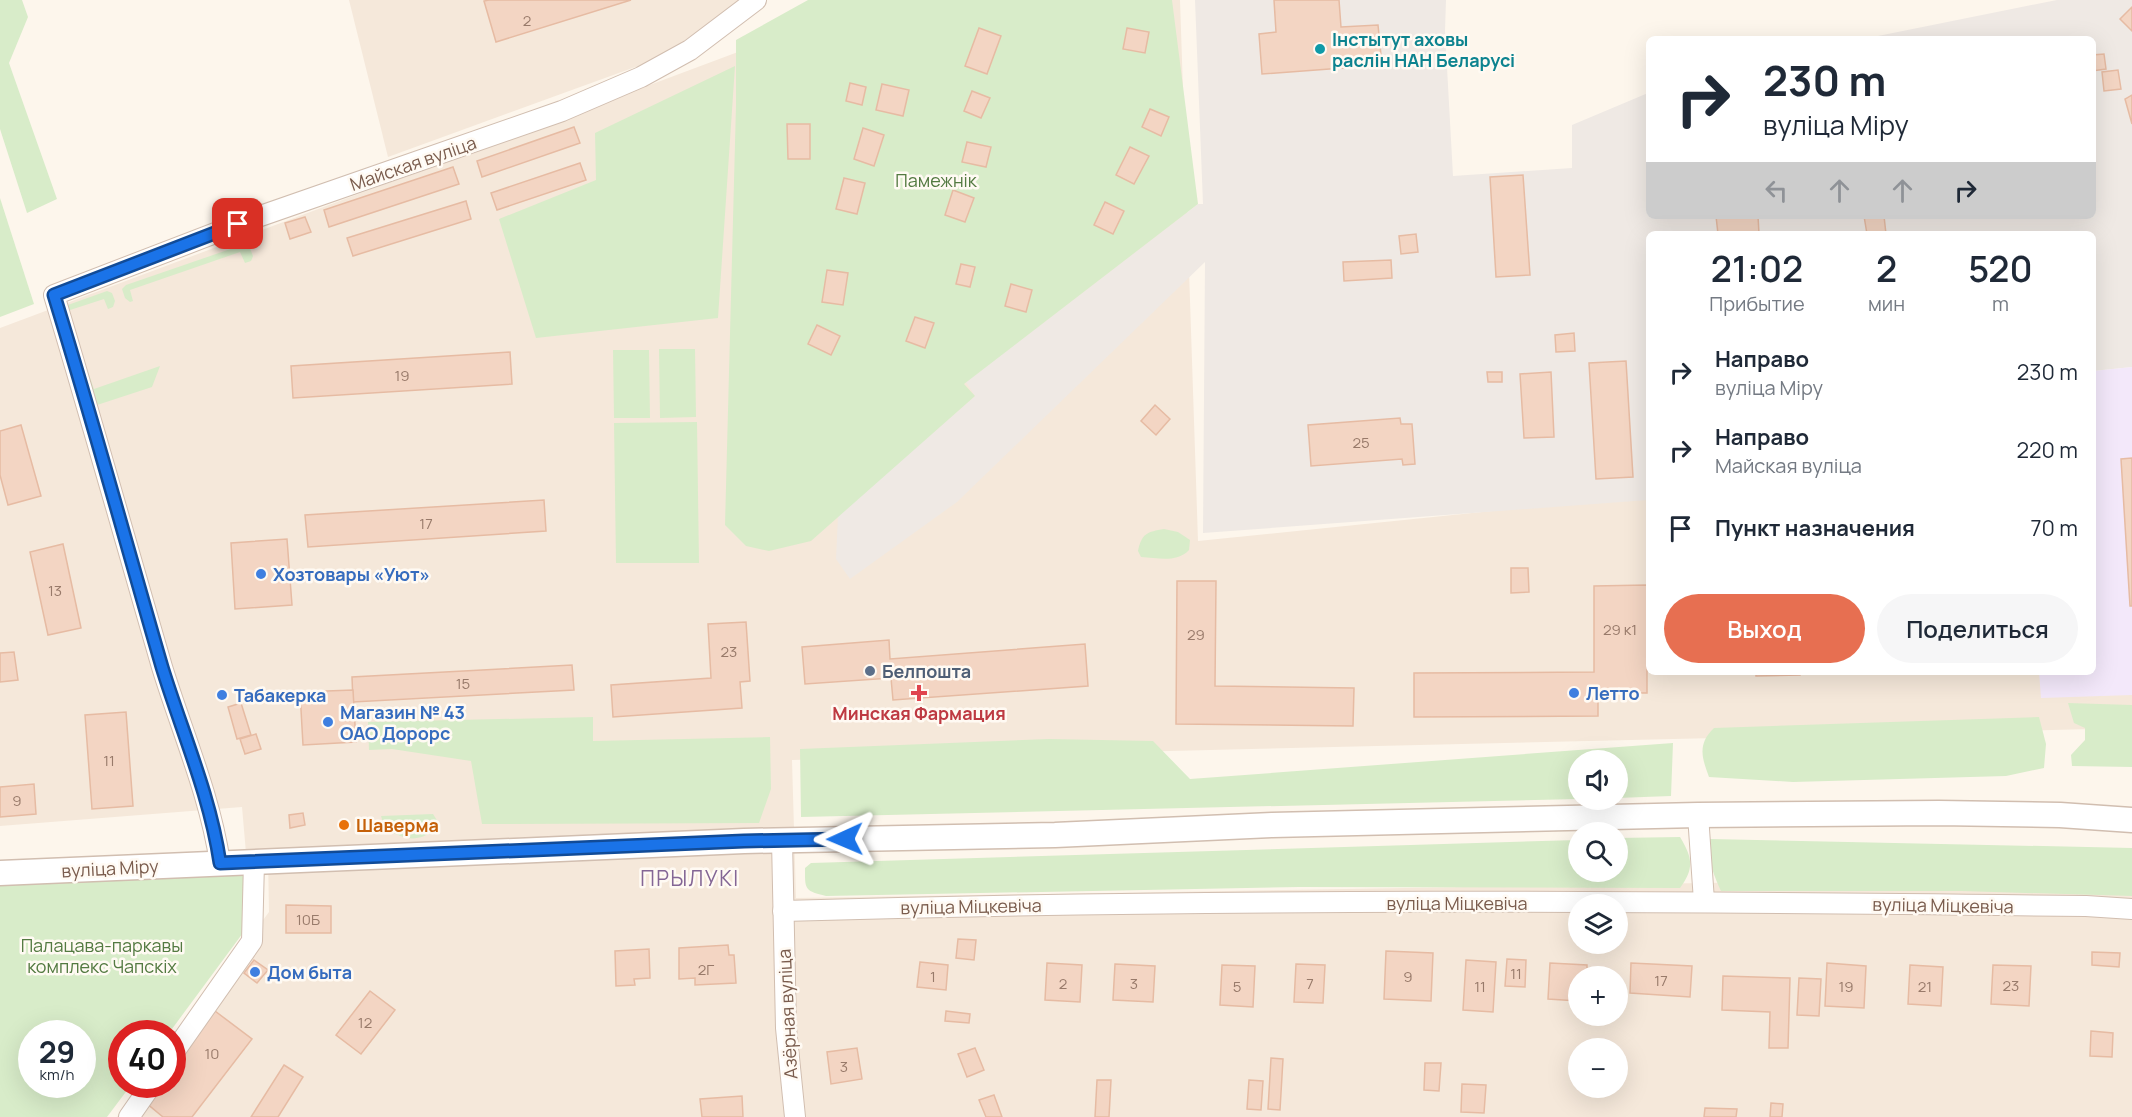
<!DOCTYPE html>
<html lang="ru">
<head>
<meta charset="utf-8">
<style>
  :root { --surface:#fff; --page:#f6f6f7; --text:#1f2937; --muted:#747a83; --accent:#e76f51 }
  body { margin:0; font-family:Manrope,sans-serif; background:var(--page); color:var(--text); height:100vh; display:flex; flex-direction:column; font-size:22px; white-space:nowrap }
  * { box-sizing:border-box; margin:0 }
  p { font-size:20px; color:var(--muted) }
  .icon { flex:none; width:33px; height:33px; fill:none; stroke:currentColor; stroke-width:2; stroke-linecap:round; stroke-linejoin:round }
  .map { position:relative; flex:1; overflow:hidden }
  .drawer { position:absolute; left:1646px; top:231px; width:450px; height:444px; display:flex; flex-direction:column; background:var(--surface); border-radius:9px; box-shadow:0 6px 24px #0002 }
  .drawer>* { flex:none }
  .guide { position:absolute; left:1646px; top:36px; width:450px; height:183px; border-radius:9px; box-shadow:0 6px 24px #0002; background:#fff; color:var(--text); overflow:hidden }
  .fabs { position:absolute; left:1568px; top:750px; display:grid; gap:12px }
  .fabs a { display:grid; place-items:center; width:60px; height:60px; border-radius:50%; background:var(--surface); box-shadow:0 6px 24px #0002; font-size:30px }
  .speed { position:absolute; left:18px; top:1020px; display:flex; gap:12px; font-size:30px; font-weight:700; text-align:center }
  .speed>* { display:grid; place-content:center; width:78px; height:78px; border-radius:50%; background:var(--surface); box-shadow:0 6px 24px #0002; line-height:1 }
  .speed small { font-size:15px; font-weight:400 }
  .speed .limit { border:9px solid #d22; background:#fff; color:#111 }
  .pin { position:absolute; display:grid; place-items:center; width:51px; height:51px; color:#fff; margin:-26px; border-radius:12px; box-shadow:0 3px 9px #0006 }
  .me { position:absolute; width:66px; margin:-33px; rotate:269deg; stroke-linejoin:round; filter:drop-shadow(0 0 4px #0008) }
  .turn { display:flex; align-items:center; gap:21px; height:126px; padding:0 18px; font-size:27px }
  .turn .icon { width:78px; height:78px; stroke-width:2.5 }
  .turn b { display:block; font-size:42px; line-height:51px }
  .lanes { display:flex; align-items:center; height:57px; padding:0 18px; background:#0003; justify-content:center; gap:30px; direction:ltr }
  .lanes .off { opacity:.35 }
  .eta { display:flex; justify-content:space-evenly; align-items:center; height:102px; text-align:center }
  .eta b { font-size:36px; font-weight:600; line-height:42px }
  .button { display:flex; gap:12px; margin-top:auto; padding:12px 18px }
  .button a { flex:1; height:69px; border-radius:36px; background:var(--accent); color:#fff; font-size:24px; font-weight:600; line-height:69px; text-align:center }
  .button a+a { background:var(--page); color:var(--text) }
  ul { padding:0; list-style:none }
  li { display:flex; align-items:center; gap:18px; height:78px; padding:0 18px }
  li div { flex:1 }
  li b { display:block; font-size:22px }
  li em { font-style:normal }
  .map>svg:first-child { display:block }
  .residential { fill:#f5e8da; fill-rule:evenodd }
  .industrial { fill:#efe9e4 }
  .education { fill:#f3e8fa }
  .green { fill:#d8ecc9; fill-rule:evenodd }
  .building { fill:#f3d5c3; stroke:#e6bba3; stroke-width:1.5 }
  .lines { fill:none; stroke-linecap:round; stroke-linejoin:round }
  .minor-casing { stroke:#d1beb0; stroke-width:22 }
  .tertiary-casing { stroke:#d1beb0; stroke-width:27 }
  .minor { stroke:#fff; stroke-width:20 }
  .tertiary { stroke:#fff; stroke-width:24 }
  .route-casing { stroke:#114b97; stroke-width:15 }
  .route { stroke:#1a73e8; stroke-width:10 }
  .culture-dot { fill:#0f9aa8; stroke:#fffaf3; stroke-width:2 }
  .shop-dot { fill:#3f7fe0; stroke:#fffaf3; stroke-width:2 }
  .service-dot { fill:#5c6f8a; stroke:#fffaf3; stroke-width:2 }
  .health-dot { fill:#e0444e; stroke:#fffaf3; stroke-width:2 }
  .food-dot { fill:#e8710a; stroke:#fffaf3; stroke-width:2 }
  .labels { text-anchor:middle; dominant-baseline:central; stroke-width:5; stroke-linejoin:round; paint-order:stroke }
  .number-label { font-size:15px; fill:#987a6a }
  .culture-label { font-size:18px; font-weight:bold; fill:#0d838f; stroke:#fffaf3; text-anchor:start }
  .street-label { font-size:18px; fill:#7a5c4d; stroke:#fffaf3 }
  .park-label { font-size:18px; fill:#537a41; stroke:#fffaf3 }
  .shop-label { font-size:18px; font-weight:bold; fill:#366cbe; stroke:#fffaf3; text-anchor:start }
  .service-label { font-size:18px; font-weight:bold; fill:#4e5e75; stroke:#fffaf3; text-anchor:start }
  .health-label { font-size:18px; font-weight:bold; fill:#be3a42; stroke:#fffaf3 }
  .food-label { font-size:18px; font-weight:bold; fill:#c56008; stroke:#fffaf3; text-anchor:start }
  .quarter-label { font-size:21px; letter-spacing:1.5px; fill:#846695; stroke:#fffaf3 }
</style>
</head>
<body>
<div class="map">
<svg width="2132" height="1117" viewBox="0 0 2132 1117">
  <rect width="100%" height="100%" fill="#fdf6ec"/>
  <g class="residential">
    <polygon points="349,0 741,0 660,58 388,157"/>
    <path d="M877,0H1180L1198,541L1648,495V672H2092L2132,446V728L792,760L796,898L2015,878L2132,886V1117H117L141,1085L172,1084L173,1042L269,912L268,856L246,853L242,807L0,826V328ZM1578,904H1617V944H1578ZM1578,976H1617V1016H1578ZM1578,1048H1617V1088H1578Z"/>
  </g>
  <polygon class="industrial" points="1195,0 1446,0 1445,31 1453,176 1572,168 1572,125 1648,93 1648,216 2092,216 2092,39 1863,39 2057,0 2132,0 2132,367 2093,371 2092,234 1648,234 1648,500 1203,533 1205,262 957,502 850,579 836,559 838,516 975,396 966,382 1198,204 1203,204"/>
  <polygon class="education" points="2132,367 2132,695 2041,698 2039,672 2092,672 2093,371"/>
  <g class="green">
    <polygon points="0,0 22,0 28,17 9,63 57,199 27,213 0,129"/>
    <polygon points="808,0 1172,0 1198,204 964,384 975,396 811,541 769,551 746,546 725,525 736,105 736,40"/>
    <polygon points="735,66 718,318 536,338 499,219 596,180 595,133"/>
    <polygon points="0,198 34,304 0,317"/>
    <polygon points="245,244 249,246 253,256 251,261 245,263 240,252 130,290 133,301 130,302 125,298 122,289 126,285"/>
    <polygon points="107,291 112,293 115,301 113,307 108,309 104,299 67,311 94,389 160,366 152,387 94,406 65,306"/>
    <polygon points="659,349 695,349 696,417 660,418"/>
    <polygon points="613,350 649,350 650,418 614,418"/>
    <polygon points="697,422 699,563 616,563 614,423"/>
    <path d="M1164,529L1178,532L1190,540L1189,550C1177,563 1158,558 1141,557L1138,551C1142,533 1147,532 1164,529Z"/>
    <polygon points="2068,703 2132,705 2132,767 2072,766 2071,755 2085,740 2085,728 2074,723"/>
    <polygon points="593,717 593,741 770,737 771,789 759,823 482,824 471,761 392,749 369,750 368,722"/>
    <path d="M2039,717L2046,744L2044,768L2006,776L1793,782L1709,777C1702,758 1697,744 1714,728Z"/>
    <polygon points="1049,739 1153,741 1190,779 1673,743 1671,796 1617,798 1617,760 1578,760 1578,799 801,817 800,749"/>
    <path d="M433,814L438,822L437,829C415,843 408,840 385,829L381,816Z"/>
    <path d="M1680,837C1692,857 1695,868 1680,888L1299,887L826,896C804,891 805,889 805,868L811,863L1578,840V872H1617V838Z"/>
    <path d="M1710,839L2132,848V896L1961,891H1721C1713,874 1707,857 1710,839Z"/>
    <path d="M262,867V907L169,1033L122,1034V1084L131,1085L107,1117H0V878ZM32,1034H82V1084H32Z"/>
  </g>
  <g class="building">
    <polygon points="489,0 631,0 496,42 484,1"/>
    <polygon points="1274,0 1339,0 1341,27 1378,25 1382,65 1262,74 1259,34 1276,32"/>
    <polygon points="2132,7 2132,31 2120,19"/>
    <polygon points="979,28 1001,36 987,74 965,66"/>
    <polygon points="1127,28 1149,32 1145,53 1123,49"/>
    <polygon points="2104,54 2106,69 2092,71 2092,55"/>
    <polygon points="2118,70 2121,89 2104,91 2102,72"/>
    <polygon points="850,83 866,87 862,105 846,101"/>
    <polygon points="882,84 909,90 903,116 876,110"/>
    <polygon points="972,91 990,98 981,118 964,111"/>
    <polygon points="2132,95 2132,124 2125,99"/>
    <polygon points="1150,109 1169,117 1161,136 1142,127"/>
    <polygon points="787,124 810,124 810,159 788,159"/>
    <polygon points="574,127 580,143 482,177 477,161"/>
    <polygon points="863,128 884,135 874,166 854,159"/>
    <polygon points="967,142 991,147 986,167 962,162"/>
    <polygon points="1130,147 1149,156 1134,184 1116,175"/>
    <polygon points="580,163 586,180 497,210 491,193"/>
    <polygon points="453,167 459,184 329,227 324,210"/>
    <polygon points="1523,175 1530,275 1496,277 1490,177"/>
    <polygon points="844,178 865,183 857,214 836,209"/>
    <polygon points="953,190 974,198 965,222 945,215"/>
    <polygon points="466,201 471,219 353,256 347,238"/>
    <polygon points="1105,202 1124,211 1113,234 1094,225"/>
    <polygon points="1716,216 1758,216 1759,234 1718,234"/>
    <polygon points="1864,216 1884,216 1886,234 1867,234"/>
    <polygon points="305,217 311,232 290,239 285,223"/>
    <polygon points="1416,234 1418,252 1401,254 1399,236"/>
    <polygon points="1391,260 1392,278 1344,281 1343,262"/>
    <polygon points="961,264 975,267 970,287 956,284"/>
    <polygon points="827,270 848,273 843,305 822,302"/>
    <polygon points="1011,284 1032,290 1026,312 1005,306"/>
    <polygon points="915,317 934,323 925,348 906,341"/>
    <polygon points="817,325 840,336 831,355 808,344"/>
    <polygon points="1574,333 1575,351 1556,352 1555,335"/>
    <polygon points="510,352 512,384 293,398 291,366"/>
    <polygon points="1626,361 1633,477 1596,479 1589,363"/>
    <polygon points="1487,372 1502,372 1502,382 1488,382"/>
    <polygon points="1551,372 1554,437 1524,438 1520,374"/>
    <polygon points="1155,405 1170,419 1156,435 1141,421"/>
    <polygon points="1400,418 1401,424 1412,424 1415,464 1403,465 1402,459 1311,466 1308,425"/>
    <polygon points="21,425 41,496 8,505 0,475 0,431"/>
    <polygon points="2132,458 2132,606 2130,606 2121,459"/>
    <polygon points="544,500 546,531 308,547 305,515"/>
    <polygon points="287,539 292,605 235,609 231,543"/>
    <polygon points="63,544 81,628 48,635 30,552"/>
    <polygon points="1511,568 1528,568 1529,592 1511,593"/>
    <polygon points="1177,581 1216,581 1215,686 1354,688 1353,726 1176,724"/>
    <polygon points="1647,585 1647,693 1598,693 1598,716 1414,717 1414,673 1594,672 1594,586"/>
    <polygon points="746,622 750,681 740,682 742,708 613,717 611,685 711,678 708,624"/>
    <polygon points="889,640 890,659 1085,644 1088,686 893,700 891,678 805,684 802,647"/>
    <polygon points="14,652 18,680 0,682 0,653"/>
    <polygon points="572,665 574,690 353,702 352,677"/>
    <polygon points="1756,672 1800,672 1800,675 1756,676"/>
    <polygon points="353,690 356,742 303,745 300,692"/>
    <polygon points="241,703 251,735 237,739 228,707"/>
    <polygon points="126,712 133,806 92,809 85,715"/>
    <polygon points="256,734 261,749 245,754 240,739"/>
    <polygon points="34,784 36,814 0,817 0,787"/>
    <polygon points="303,813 305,825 290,828 289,815"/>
    <polygon points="286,905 331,906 331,933 286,933"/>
    <polygon points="958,939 976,940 974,960 956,958"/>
    <polygon points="728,945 729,955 734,955 736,983 695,985 695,978 679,979 679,948"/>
    <polygon points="649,949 650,978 634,979 635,985 616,986 615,951"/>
    <polygon points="1386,951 1433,953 1431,1001 1384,999"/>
    <polygon points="2092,952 2120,953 2119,967 2092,965"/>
    <polygon points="1507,959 1526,960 1525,987 1505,986"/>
    <polygon points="254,960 268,970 257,983 244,973"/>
    <polygon points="1466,960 1496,962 1493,1012 1463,1010"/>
    <polygon points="920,962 948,965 946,990 917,987"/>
    <polygon points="1047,963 1082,965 1080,1002 1045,1000"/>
    <polygon points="1550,963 1587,965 1587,976 1578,976 1578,1001 1548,999"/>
    <polygon points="1631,963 1692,966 1690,997 1630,993"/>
    <polygon points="1827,963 1866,966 1864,1008 1825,1006"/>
    <polygon points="1115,964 1155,966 1153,1002 1113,1000"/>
    <polygon points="1296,964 1325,965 1323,1003 1294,1002"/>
    <polygon points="1222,965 1255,966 1253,1007 1220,1005"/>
    <polygon points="1910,965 1943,967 1941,1006 1908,1004"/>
    <polygon points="1993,965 2031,966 2029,1006 1991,1004"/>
    <polygon points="1723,976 1790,978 1788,1048 1769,1048 1770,1012 1722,1010"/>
    <polygon points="1799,978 1821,979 1819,1016 1797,1015"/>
    <polygon points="370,991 395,1010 361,1054 336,1035"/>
    <polygon points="215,1011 252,1039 192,1117 163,1117 145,1102 158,1084 172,1084 172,1066"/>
    <polygon points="946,1011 970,1014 969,1023 945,1021"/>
    <polygon points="2091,1031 2113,1033 2112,1057 2090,1056"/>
    <polygon points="857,1048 862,1079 831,1084 827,1052"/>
    <polygon points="975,1048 984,1070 967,1077 958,1054"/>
    <polygon points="1271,1058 1283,1059 1280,1110 1268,1109"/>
    <polygon points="1425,1063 1441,1063 1439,1091 1424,1090"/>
    <polygon points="284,1065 303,1077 278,1117 251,1117"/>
    <polygon points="1097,1080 1111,1080 1109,1117 1095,1117"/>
    <polygon points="1249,1080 1263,1081 1261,1110 1247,1109"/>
    <polygon points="1462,1084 1486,1085 1484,1113 1461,1112"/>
    <polygon points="994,1095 1002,1117 986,1117 979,1100"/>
    <polygon points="742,1096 743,1117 702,1117 700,1099"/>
    <polygon points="1771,1103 1783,1104 1782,1117 1770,1117"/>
    <polygon points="1705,1108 1737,1109 1736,1117 1704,1117"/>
  </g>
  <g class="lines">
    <defs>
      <g id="minor">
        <polyline points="1698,815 1704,901"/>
        <polyline points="782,840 786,1028 795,1117"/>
        <path d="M220,863C210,795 182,732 162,667C126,543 91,418 54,295L249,220L562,111L641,77L690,50L756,0"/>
        <path d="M783,911C1217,898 1651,901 2086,906L2132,909"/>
        <polyline points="172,1055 252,941 254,862"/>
        <polyline points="129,1117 152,1084"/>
      </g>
      <polyline id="tertiary" points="0,873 744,841 1055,835 1272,825 1698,815 1939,813 2060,815 2132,820"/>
    </defs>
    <use href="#minor" class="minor-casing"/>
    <use href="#tertiary" class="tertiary-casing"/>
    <use href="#minor" class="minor"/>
    <use href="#tertiary" class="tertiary"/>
  </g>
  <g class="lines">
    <defs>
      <path id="route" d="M238,224L54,295C92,418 126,543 162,667C182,732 210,795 220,863L744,841L845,839"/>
    </defs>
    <use href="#route" class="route-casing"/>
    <use href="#route" class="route"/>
  </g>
  <circle class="culture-dot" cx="1320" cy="49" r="6"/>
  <g class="shop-dot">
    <circle cx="261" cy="574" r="6"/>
    <circle cx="1574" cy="693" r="6"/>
    <circle cx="222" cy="695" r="6"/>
    <circle cx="328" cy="722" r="6"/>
    <circle cx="255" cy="972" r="6"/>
  </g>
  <circle class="service-dot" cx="870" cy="671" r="6"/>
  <path class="health-dot" d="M916 684h6v6h6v6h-6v6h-6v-6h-6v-6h6z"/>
  <circle class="food-dot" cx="344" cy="825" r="6"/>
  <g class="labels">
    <g class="number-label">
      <text x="527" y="20">2</text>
      <text x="402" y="375">19</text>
      <text x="1361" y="442">25</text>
      <text x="426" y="523">17</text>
      <text x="55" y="590">13</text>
      <text x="1620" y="629">29 к1</text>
      <text x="1196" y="634">29</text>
      <text x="729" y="651">23</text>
      <text x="463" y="683">15</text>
      <text x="109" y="760">11</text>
      <text x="17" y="800">9</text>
      <text x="308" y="919">10Б</text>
      <text x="706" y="969">2Г</text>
      <text x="1516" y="973">11</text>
      <text x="933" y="976">1</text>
      <text x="1408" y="976">9</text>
      <text x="1661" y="980">17</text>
      <text x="1063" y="983">2</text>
      <text x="1134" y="983">3</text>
      <text x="1310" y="983">7</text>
      <text x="2011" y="985">23</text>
      <text x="1237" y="986">5</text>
      <text x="1480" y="986">11</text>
      <text x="1846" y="986">19</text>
      <text x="1925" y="986">21</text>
      <text x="365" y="1022">12</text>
      <text x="212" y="1053">10</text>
      <text x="844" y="1066">3</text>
    </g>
    <g class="culture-label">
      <text x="1332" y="39">Інстытут аховы<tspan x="1332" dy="21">раслін НАН Беларусі</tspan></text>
    </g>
    <g class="street-label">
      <text transform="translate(413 163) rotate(-19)">Майская вуліца</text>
      <text transform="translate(110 868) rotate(-3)">вуліца Міру</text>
      <text x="1457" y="903">вуліца Міцкевіча</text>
      <text transform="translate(1943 905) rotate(1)">вуліца Міцкевіча</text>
      <text transform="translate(971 906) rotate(-1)">вуліца Міцкевіча</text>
      <text transform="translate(787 1014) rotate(-93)">Азёрная вуліца</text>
    </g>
    <g class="park-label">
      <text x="936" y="180">Памежнік</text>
      <text x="102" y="945">Палацава-паркавы<tspan x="102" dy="21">комплекс Чапскіх</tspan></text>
    </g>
    <g class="shop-label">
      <text x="273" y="574">Хозтовары «Уют»</text>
      <text x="1586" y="693">Летто</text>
      <text x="234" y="695">Табакерка</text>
      <text x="340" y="712">Магазин № 43<tspan x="340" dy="21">ОАО Дорорс</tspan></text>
      <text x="267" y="972">Дом быта</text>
    </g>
    <g class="service-label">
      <text x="882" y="671">Белпошта</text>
    </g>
    <g class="health-label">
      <text x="919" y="713">Минская Фармация</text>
    </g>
    <g class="food-label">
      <text x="356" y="825">Шаверма</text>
    </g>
    <g class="quarter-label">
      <text x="690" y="878">ПРЫЛУКІ</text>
    </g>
  </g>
</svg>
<div class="fabs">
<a><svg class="icon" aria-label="sound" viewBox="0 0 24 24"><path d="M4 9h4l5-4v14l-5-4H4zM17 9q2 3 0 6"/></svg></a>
<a><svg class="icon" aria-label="search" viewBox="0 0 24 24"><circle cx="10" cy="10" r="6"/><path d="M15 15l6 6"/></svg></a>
<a><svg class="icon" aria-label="layers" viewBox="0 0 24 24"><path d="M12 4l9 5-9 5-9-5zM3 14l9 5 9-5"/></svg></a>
<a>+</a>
<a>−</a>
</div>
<div class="speed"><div>29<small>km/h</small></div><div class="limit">40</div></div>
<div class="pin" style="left:238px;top:224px;background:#d93025"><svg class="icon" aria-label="arrive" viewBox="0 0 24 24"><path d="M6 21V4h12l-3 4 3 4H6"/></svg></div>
<svg class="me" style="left:845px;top:839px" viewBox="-20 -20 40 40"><path d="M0-17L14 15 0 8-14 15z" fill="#1a73e8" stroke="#fff" stroke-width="4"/></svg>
<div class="guide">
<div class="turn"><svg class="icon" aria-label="right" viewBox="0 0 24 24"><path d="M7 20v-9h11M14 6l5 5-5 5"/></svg><div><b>230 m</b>вуліца Міру</div></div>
<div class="lanes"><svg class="icon off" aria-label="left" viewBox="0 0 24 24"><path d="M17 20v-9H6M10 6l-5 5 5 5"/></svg><svg class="icon off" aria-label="ahead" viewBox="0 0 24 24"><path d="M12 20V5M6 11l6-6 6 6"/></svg><svg class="icon off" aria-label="ahead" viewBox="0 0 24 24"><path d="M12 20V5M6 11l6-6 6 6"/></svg><svg class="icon" aria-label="right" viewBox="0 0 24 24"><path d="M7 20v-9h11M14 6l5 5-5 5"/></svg></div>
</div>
<section class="drawer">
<div class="eta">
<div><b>21:02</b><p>Прибытие</p></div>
<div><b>2</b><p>мин</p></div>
<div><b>520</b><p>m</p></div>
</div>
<ul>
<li><svg class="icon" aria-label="right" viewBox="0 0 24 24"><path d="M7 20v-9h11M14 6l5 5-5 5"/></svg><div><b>Направо</b><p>вуліца Міру</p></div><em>230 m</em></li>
<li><svg class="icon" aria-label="right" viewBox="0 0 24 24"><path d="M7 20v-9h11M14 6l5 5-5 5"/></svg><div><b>Направо</b><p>Майская вуліца</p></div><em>220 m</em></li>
<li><svg class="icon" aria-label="arrive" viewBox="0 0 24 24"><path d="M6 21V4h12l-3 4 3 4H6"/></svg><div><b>Пункт назначения</b></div><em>70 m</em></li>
</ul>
<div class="button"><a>Выход</a><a>Поделиться</a></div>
</section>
</div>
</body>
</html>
